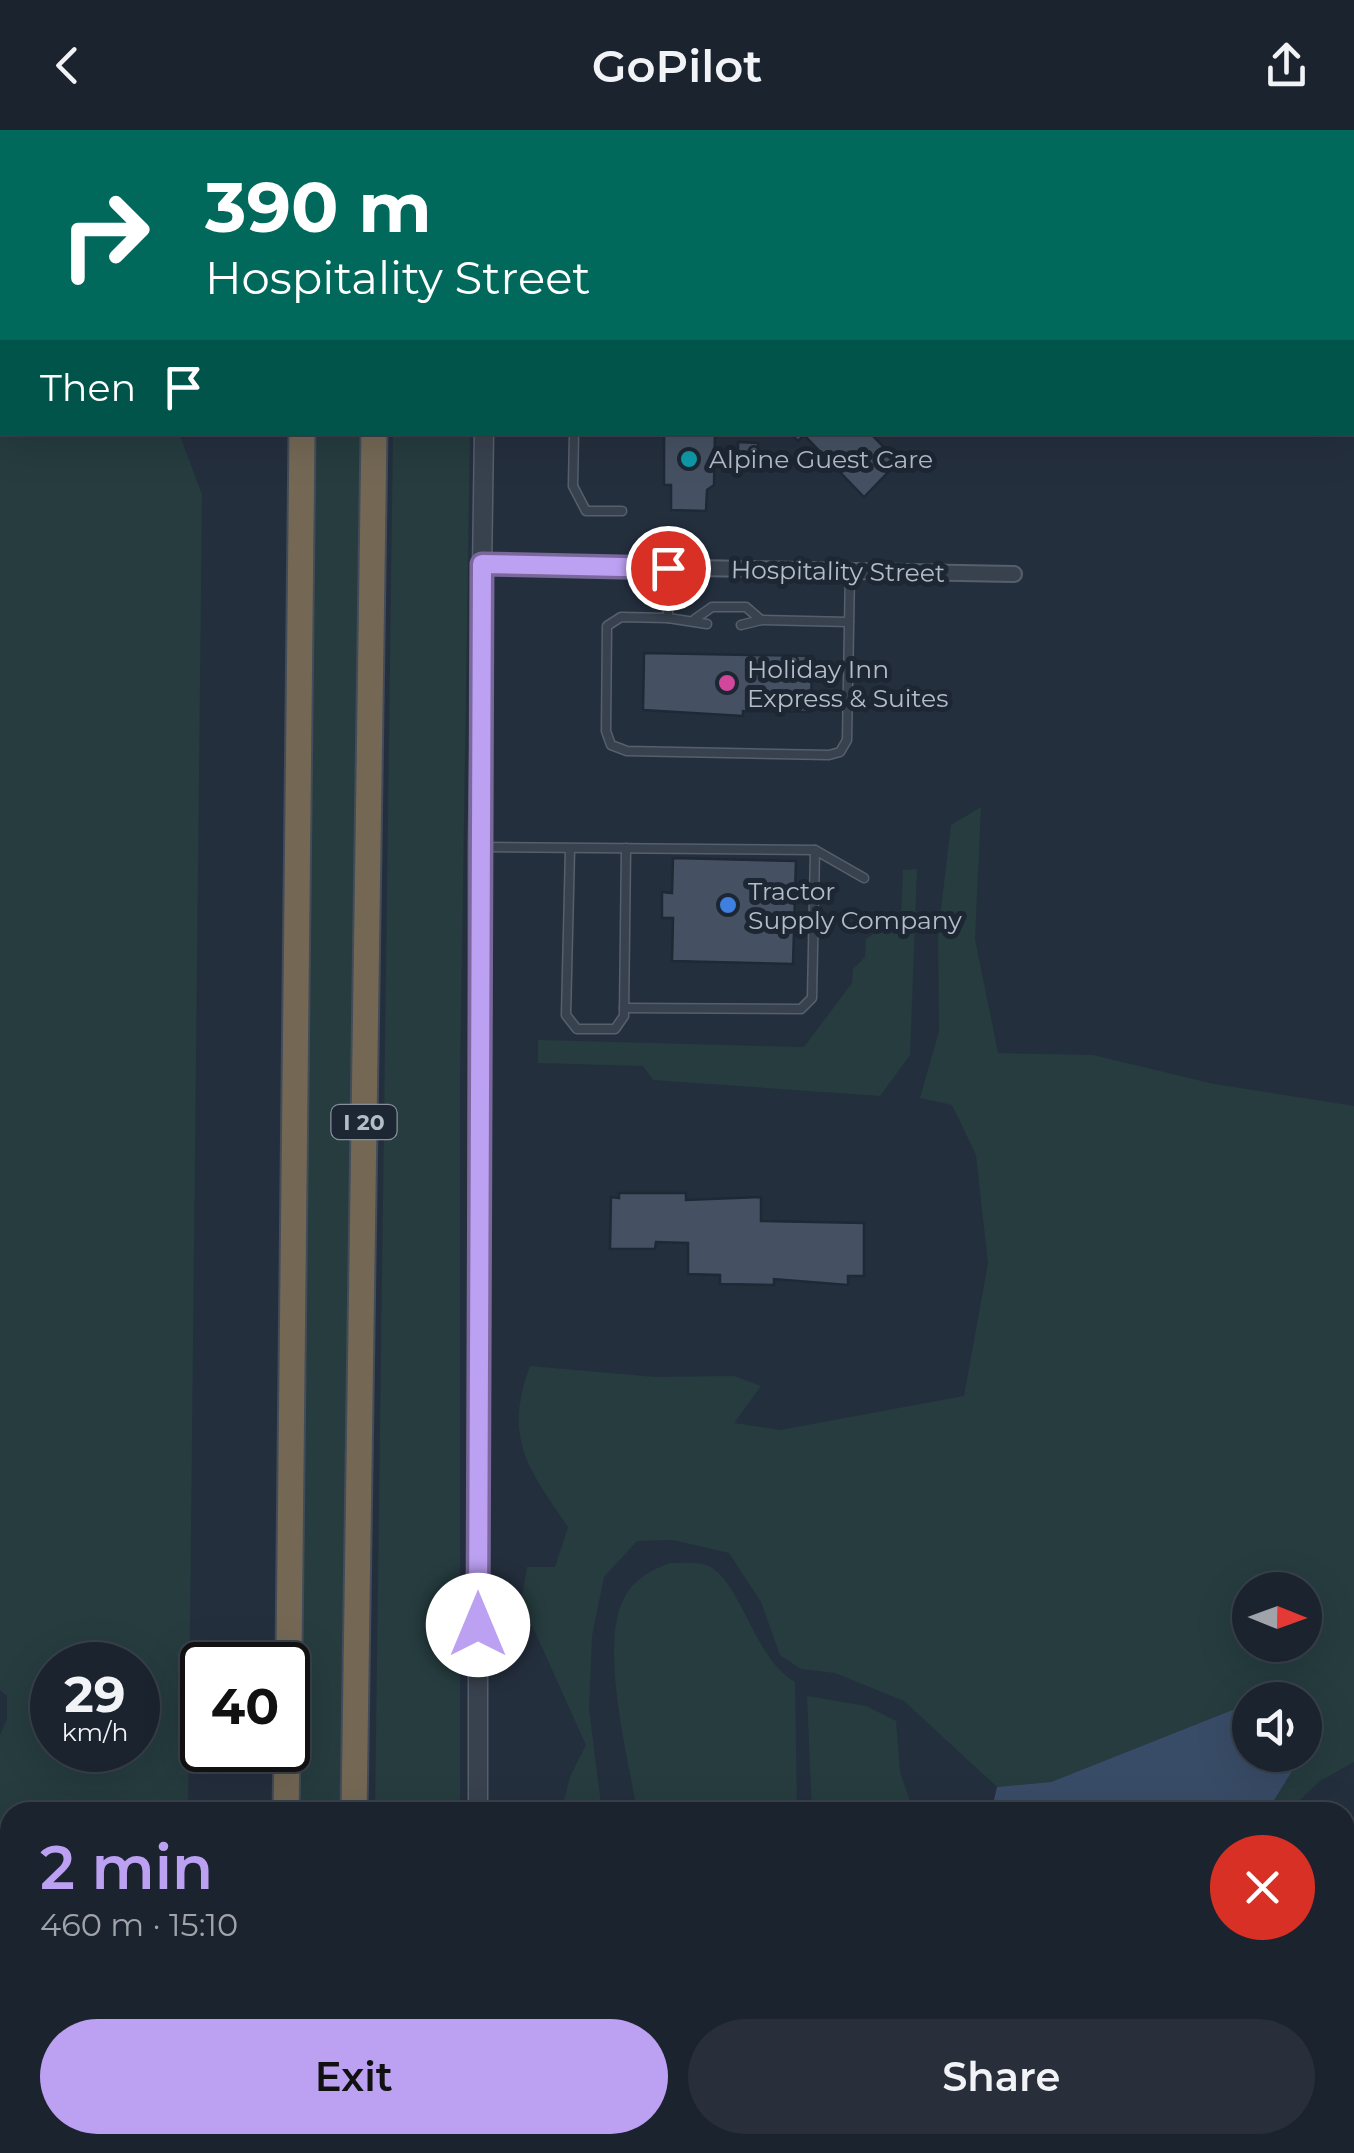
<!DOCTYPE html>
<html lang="en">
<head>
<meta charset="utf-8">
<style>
  :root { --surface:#1b232e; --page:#282f3a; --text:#f1f3f6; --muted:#a0a4aa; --line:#39404a; --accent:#bca0f2 }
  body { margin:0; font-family:Montserrat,sans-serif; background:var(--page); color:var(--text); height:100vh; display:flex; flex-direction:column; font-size:38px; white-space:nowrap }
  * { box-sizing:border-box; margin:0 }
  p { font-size:32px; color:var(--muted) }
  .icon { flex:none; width:55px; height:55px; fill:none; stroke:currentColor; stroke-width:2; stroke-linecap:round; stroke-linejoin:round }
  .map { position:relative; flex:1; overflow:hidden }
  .details { position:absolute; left:0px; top:1672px; width:1355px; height:352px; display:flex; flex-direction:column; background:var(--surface); border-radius:30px 30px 0 0; box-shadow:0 10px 40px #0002,0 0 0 2px var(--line) }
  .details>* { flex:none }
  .guide { position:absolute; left:0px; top:0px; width:1355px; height:305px; box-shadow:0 10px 40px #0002,0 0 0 2px var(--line); background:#00695c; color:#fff; overflow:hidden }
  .needle { width:65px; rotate:91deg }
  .controls { position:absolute; left:1232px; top:1442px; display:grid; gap:20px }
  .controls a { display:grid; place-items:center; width:90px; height:90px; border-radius:50%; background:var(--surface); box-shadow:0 10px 40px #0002,0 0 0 2px var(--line); font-size:50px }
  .speed { position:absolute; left:30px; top:1512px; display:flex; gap:20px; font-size:50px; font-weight:700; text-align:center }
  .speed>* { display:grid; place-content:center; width:130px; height:130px; border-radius:50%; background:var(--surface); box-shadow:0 10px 40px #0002,0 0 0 2px var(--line); line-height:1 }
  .speed small { font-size:25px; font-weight:400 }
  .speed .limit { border:5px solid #111; border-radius:15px; background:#fff; color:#111 }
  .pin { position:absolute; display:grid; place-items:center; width:85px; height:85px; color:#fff; margin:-42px; border:5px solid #fff; border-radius:50%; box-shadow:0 2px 10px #0007 }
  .me { position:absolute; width:110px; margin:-55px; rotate:0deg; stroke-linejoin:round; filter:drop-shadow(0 0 8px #0008) }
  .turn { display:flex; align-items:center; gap:35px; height:210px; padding:0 40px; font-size:45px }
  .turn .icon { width:130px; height:130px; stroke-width:2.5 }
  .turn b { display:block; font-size:70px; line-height:85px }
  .then { display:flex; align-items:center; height:95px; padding:0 40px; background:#0003; gap:20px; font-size:38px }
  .round { display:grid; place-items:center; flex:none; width:105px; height:105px; border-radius:52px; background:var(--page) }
  .overview { display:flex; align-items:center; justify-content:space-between; height:170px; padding:0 40px }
  h1 { font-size:60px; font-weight:600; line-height:75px; color:var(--accent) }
  .action { display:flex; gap:20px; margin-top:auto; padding:20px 40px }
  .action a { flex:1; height:115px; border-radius:60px; background:var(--accent); color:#111; font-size:40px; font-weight:600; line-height:115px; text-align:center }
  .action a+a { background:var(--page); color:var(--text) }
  header { display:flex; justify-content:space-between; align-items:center; height:130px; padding:0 40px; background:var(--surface); font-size:45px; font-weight:600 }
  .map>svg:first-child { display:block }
  .green { fill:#263c3f; fill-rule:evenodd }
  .water { fill:#394c67 }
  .building { fill:#455162; stroke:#1f2835; stroke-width:2.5 }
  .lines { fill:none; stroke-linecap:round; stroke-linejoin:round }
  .service-casing { stroke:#565f6c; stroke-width:11 }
  .minor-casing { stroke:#565f6c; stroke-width:18 }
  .tertiary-casing { stroke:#565f6c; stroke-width:21 }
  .motorway-casing { stroke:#434c59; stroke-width:29 }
  .service { stroke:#38414e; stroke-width:8 }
  .minor { stroke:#38414e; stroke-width:14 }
  .tertiary { stroke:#38414e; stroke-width:18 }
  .motorway { stroke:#746855; stroke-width:25 }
  .route-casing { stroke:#7a689d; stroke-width:25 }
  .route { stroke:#bca0f2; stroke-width:18 }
  .culture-dot { fill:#0f9aa8; stroke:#1d2633; stroke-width:4 }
  .hotel-dot { fill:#d1479c; stroke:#1d2633; stroke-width:4 }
  .shop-dot { fill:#3f7fe0; stroke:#1d2633; stroke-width:4 }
  .labels { text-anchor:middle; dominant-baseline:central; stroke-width:10; stroke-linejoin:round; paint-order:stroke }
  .shield { fill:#1d2633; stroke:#878f9c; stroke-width:2.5 }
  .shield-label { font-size:22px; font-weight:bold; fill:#b4bcc9 }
  .poi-label { font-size:25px; fill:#b4bcc9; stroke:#1d2633; text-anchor:start }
  .street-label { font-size:25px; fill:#b4bcc9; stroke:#1d2633 }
</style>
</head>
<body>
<header><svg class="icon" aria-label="back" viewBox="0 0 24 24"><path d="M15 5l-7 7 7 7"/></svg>GoPilot<svg class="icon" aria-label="share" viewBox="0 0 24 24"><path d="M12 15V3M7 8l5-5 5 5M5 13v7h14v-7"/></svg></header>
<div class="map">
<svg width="1354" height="2023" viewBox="0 0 1354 2023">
  <rect width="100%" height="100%" fill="#242f3e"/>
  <g class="green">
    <path d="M0,0H213L2,2V302L179,303L202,365L188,1682H10V2015H184V2023H0V1605L7,1589V1566L0,1560ZM52,1535H138V1620H52Z"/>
    <polygon points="360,302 341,1682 295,1682 313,303"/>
    <polygon points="393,303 470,303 460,945 460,1682 375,1682"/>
    <path d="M981,677L975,809L998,923L1093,925L1214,954L1354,976V1632L1320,1651L1287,1682L1268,1681L1318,1598L1305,1584V1570H1292L1283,1560L1051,1652L997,1657L904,1571L835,1543L801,1539L780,1525L761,1472L729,1423L673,1410L637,1411L604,1447L592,1506L589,1579L602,1682H561L570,1647L586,1615L521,1471L527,1437H555L568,1397C528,1338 503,1309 530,1236L655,1247L734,1246L761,1256L734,1293L780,1300L964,1266L988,1133L976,1025L952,975L920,968L939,901L938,804L951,695ZM1250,1460H1305V1515H1250Z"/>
    <polygon points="917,739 910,925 880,966 653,950 643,936 538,933 538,910 804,917 852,853 853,839 865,827 866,809 901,786 903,740"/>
    <path d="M670,1433C680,1433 693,1432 703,1434C740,1443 752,1528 795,1552L797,1682H637C629,1629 596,1509 627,1463C639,1446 652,1440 670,1433Z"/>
    <polygon points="807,1566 866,1576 896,1591 900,1642 914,1682 812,1682"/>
    <polygon points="1354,1702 1354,2023 1308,2023 1306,2015 1345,2015 1345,1711"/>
    <polygon points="549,2015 749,2015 757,2023 548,2023"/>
    <polygon points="826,2015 1038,2015 1037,2023 826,2023"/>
  </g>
  <g class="water">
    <polygon points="1250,1573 1250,1625 1302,1625 1267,1682 991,1682 997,1657 1051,1652"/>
    <polygon points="1038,2015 1306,2015 1308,2023 1037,2023"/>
  </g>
  <g class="building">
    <polygon points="664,302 715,302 714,355 707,360 706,381 671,380 671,355 664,355"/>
    <polygon points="790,302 869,302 898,332 864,367 804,305 798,311"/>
    <polygon points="738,312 758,313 758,333 738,332"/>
    <polygon points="644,523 812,526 811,582 743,581 743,586 643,580"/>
    <polygon points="673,728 796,731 793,834 672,831 673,788 662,788 662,762 672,763"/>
    <polygon points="619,1063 686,1063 686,1070 761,1067 761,1091 864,1093 864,1146 848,1146 848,1155 774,1149 774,1155 720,1154 720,1145 688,1144 688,1113 656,1112 655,1119 610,1119 611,1067 619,1068"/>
  </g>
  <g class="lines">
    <defs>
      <g id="service">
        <polyline points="576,2 576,0"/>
        <polyline points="574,302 573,356 586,381 622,381"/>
        <polyline points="668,438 668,488 621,487 607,496 606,601 611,615 627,621 829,625 840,622 847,610 850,441"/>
        <polyline points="668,488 707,494"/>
        <polyline points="695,489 712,477 746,477 761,490"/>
        <polyline points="741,495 761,490 849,492"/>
        <polyline points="478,717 815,720 864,748"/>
        <polyline points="570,719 566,885 577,899 615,899 624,886 626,718"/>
        <polyline points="624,878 801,879 812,868 815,720"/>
      </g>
      <polyline id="minor" points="482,434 1014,444"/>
      <g id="tertiary">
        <polyline points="488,2 488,0"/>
        <polyline points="478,1682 478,717 484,302"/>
        <polyline points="478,2023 478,2015"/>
      </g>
      <g id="motorway">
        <polyline points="304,2 304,0"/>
        <polyline points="378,2 378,0"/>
        <polyline points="288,1614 302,302"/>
        <polyline points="286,1682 287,1620"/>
        <polyline points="354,1682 374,302"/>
        <polyline points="280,2023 281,2015"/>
        <polyline points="349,2023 350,2015"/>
      </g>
    </defs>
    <use href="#service" class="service-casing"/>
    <use href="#minor" class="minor-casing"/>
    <use href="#tertiary" class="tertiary-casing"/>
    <use href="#motorway" class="motorway-casing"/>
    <use href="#service" class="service"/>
    <use href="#minor" class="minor"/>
    <use href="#tertiary" class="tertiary"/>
    <use href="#motorway" class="motorway"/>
  </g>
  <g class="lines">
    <defs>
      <polyline id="route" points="478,1495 482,434 668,438"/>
    </defs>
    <use href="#route" class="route-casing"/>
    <use href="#route" class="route"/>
  </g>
  <circle class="culture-dot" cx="689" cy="329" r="10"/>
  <circle class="hotel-dot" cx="727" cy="553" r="10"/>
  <circle class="shop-dot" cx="728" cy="775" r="10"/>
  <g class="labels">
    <rect class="shield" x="331.5" y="975" width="65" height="34" rx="8"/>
    <g class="shield-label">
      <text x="364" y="992">I 20</text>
    </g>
    <g class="poi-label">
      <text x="709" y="329">Alpine Guest Care</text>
      <text x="747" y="539">Holiday Inn<tspan x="747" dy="29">Express &amp; Suites</tspan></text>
      <text x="748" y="761">Tractor<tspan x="748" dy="29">Supply Company</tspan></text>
    </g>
    <g class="street-label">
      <text transform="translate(838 441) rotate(1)">Hospitality Street</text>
    </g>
  </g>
</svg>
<div class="controls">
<a><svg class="needle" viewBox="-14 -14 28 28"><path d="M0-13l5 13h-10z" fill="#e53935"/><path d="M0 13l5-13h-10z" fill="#a0a4aa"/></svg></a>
<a><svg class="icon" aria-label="sound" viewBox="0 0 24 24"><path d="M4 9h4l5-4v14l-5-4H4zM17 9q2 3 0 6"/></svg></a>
</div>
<div class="speed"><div>29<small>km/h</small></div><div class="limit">40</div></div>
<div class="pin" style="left:668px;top:438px;background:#d93025"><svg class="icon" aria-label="arrive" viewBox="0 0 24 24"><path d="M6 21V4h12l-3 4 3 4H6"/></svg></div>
<svg class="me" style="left:478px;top:1495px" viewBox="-20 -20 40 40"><circle r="19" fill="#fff"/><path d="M0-13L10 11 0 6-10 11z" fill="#bca0f2"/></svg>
<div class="guide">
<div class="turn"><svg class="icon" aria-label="right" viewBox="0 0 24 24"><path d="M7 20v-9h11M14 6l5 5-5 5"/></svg><div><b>390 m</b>Hospitality Street</div></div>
<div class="then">Then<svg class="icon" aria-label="arrive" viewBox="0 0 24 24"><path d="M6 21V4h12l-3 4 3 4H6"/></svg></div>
</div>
<section class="details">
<div class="overview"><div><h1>2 min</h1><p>460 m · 15:10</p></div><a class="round" style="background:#d93025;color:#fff"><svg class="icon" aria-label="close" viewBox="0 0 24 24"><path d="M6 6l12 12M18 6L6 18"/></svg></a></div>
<div class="action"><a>Exit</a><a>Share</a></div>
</section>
</div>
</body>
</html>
